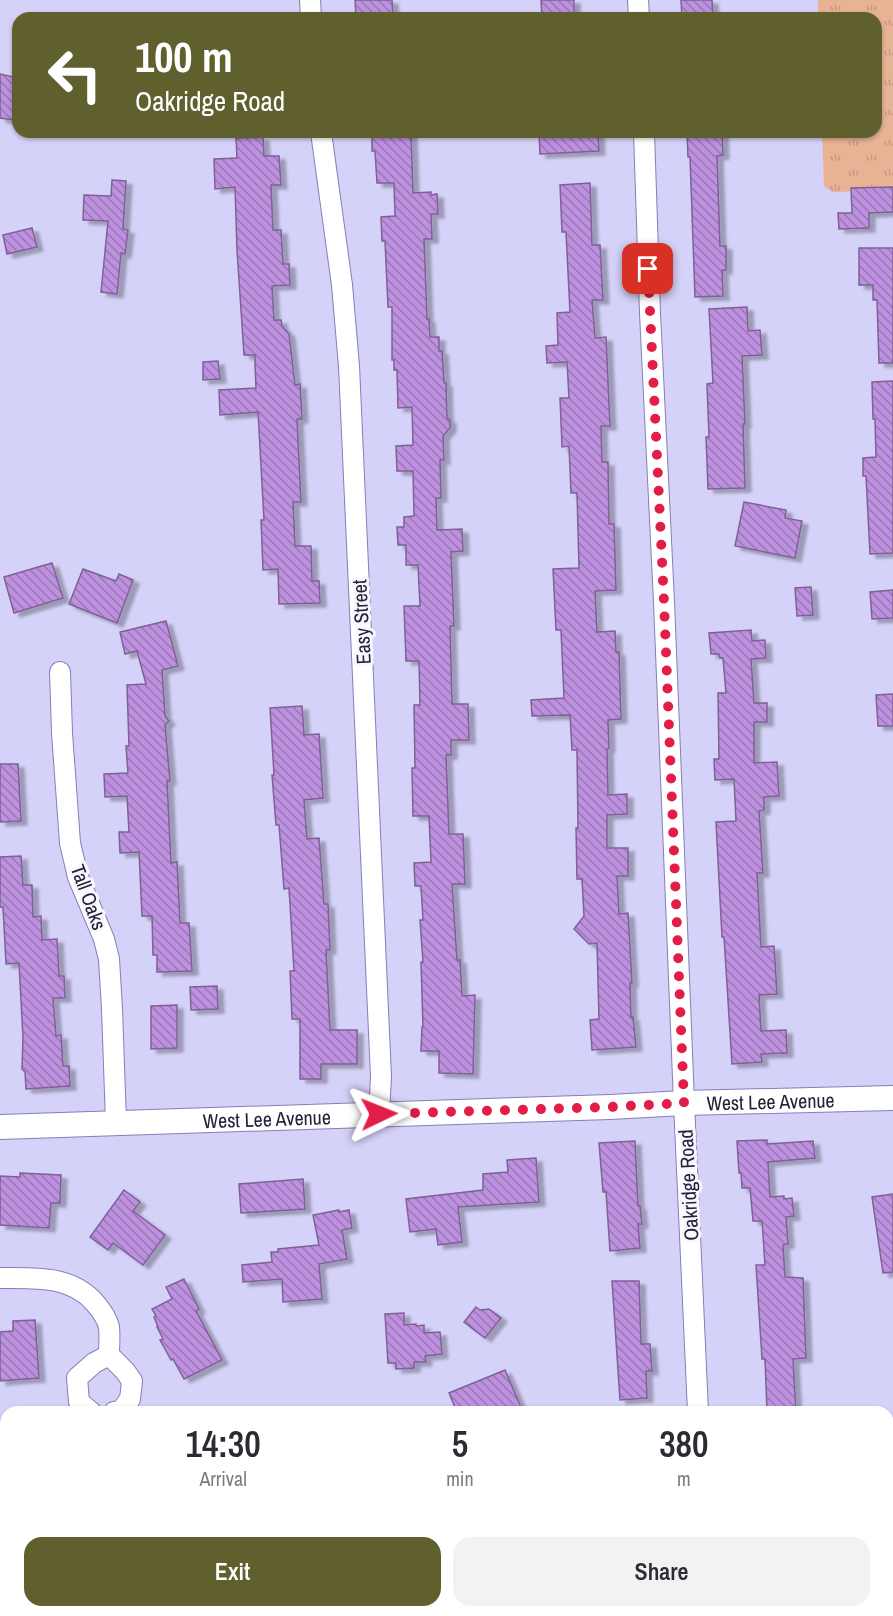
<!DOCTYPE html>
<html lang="en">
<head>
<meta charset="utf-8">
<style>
  :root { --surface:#fff; --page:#f2f2f3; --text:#2b2b33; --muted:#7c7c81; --accent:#60602e }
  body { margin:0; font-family:"Archivo Narrow",sans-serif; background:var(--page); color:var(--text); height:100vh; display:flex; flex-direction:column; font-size:22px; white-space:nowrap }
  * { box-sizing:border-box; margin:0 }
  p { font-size:20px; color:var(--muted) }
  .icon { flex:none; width:33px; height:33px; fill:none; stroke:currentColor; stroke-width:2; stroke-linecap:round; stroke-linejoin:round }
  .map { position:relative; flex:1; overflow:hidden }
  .details { position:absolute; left:0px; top:1406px; width:894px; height:212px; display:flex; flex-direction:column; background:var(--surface); border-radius:18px 18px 0 0; box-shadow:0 2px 4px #0004 }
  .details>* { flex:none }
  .banner { position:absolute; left:12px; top:12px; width:870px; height:126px; border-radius:18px; box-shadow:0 2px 4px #0004; background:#60602e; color:#fff; overflow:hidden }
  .pin { position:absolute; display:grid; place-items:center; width:51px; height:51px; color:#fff; margin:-26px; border-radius:12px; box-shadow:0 3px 9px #0006 }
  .me { position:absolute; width:66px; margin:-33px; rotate:88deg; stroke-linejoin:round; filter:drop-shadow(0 0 4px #0008) }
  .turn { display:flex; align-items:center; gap:21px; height:126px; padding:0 24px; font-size:27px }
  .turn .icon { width:78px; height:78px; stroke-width:2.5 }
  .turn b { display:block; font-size:42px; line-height:51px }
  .eta { display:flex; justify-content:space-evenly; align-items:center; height:102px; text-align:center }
  .eta b { font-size:36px; font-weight:600; line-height:42px }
  .action { display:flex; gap:12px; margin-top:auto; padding:12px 24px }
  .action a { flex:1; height:69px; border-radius:18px; background:var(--accent); color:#fff; font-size:24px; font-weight:600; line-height:69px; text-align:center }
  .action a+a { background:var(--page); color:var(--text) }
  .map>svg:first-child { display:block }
  .park { fill:url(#park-tufts) }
  .building { fill:url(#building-back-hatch); stroke:#7f6097; stroke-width:1.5; filter:url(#shadow) }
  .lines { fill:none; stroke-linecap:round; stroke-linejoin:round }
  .minor-casing { stroke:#857eba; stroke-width:22 }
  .tertiary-casing { stroke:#857eba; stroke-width:26 }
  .minor { stroke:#fff; stroke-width:20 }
  .tertiary { stroke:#fff; stroke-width:24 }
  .route { stroke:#e11d48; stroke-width:10; stroke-dasharray:0 18 }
  .labels { text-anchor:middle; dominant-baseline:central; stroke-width:6; stroke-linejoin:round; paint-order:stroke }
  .street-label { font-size:20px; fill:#242139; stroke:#f8f7fe }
</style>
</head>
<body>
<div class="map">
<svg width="893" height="1616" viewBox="0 0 893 1616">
  <defs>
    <pattern id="park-tufts" width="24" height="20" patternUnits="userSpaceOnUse" patternTransform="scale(1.5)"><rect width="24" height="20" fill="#e8b295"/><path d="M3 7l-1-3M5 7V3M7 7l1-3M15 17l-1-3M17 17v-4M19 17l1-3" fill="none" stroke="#c79981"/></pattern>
    <pattern id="building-back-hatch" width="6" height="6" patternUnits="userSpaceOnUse" patternTransform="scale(1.5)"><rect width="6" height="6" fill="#bd91df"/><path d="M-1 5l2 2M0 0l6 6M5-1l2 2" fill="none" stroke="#9976b6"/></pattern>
    <filter id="shadow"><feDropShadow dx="6" dy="4" stdDeviation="1.5" flood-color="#0004"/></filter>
  </defs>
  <rect width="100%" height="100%" fill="#d5d2f9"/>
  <polygon class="park" points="818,0 893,0 893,190 833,192 824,186 822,132 876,132 876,18 818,18"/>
  <g class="building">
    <polygon points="355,0 392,0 393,18 356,18"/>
    <polygon points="541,0 574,0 574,18 542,18"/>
    <polygon points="681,0 712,0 713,18 682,18"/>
    <polygon points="0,74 18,78 18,102 14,120 0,118"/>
    <polygon points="411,132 413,193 431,192 431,195 437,194 438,214 431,214 432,239 424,239 427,319 429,319 430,337 439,337 439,351 442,351 444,383 446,383 447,418 450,420 450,428 443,436 444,460 440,460 441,498 436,498 437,530 462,529 463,551 451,552 454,626 450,626 452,704 468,704 469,740 451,740 451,755 446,755 449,834 463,834 465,884 452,884 457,960 460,960 462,996 475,995 473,1074 439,1073 439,1051 421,1051 422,1027 423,1027 421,962 423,962 420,920 423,920 421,886 415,886 414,863 431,862 429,816 413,816 412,768 415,768 414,705 420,705 419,661 406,661 404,606 420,606 418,565 406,565 406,545 398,545 397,527 404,527 404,517 414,516 413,471 397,471 396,446 413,445 412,407 398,408 397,370 394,370 394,360 392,360 392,307 388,307 385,241 382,241 381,217 395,216 394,183 377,183 375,151 372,151 372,133"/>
    <polygon points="539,132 598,132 599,151 540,154"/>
    <polygon points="687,132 722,132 723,155 717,156 720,246 726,246 726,270 722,270 723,296 695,297 690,157 688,157"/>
    <polygon points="263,137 264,156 279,156 281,185 271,185 273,230 281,230 283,264 289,264 290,285 272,286 274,320 281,320 282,326 289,334 295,385 300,384 302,419 297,419 301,502 293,502 295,546 311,546 312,581 319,581 320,603 279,604 278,569 263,570 261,520 264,520 258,412 220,415 219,390 256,388 255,364 255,355 244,355 237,250 235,187 215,189 214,159 237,158 236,138"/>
    <polygon points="112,180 126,181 123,229 128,230 125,254 121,253 117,294 101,292 108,221 83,220 84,195 111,196"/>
    <polygon points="590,183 592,245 600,245 603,300 592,300 595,338 606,337 610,426 601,426 602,462 608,462 609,524 614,524 616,590 595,591 597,632 615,631 616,652 619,652 621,719 608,720 609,748 607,749 608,795 627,794 627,814 607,815 607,848 628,848 628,876 617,876 619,914 628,913 632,983 630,983 631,1017 633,1017 636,1047 592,1050 590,1020 599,1019 597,943 589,944 574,929 584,916 582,879 577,879 576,828 578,828 577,750 572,750 570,715 532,716 531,700 564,698 561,630 556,630 553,569 579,568 577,493 571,493 569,446 562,447 560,398 569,398 567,362 547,363 546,346 558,345 557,313 570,312 566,232 562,232 560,185"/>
    <polygon points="893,187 893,212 869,213 869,228 839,229 838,213 852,213 851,188"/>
    <polygon points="32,228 37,247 7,254 3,235"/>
    <polygon points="859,248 893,248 893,363 879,363 877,300 873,300 873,285 859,285"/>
    <polygon points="747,307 748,331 760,330 762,355 742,356 745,424 743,424 745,488 708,489 706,437 709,437 707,384 713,383 709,309"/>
    <polygon points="218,361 220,379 203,380 203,362"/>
    <polygon points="893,381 893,553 870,554 866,476 863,476 863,458 876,457 875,419 873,419 872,382"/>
    <polygon points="744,502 786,510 785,518 802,521 795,558 735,546"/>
    <polygon points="52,563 63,598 14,613 4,577"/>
    <polygon points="83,569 116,581 119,574 133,580 117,623 69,604"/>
    <polygon points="811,587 813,615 797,616 795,588"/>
    <polygon points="893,590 893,618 872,619 870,592"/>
    <polygon points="166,621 178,666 162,670 165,716 169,721 165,725 170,781 167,781 171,863 177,862 180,923 189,923 192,971 157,972 157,955 153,955 152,916 142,916 139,852 120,853 119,832 129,832 127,796 105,797 104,774 128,773 126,746 129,746 127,685 146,684 137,651 125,654 120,632"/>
    <polygon points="751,630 752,641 765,640 766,658 751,659 754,703 767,703 767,722 754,722 754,763 777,762 779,796 764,797 764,810 759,811 763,873 757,873 761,947 774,946 777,994 759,995 761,1031 786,1030 787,1053 761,1054 762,1062 732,1064 724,937 722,937 716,822 736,821 734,779 715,780 714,759 719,759 718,693 726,693 723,658 720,658 719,654 711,654 709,633"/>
    <polygon points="893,694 893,726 878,726 876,695"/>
    <polygon points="302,706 304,735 319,734 323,798 304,800 307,839 319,838 324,904 328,904 330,950 326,950 330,1030 357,1030 357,1064 321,1064 321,1079 300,1079 300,1019 292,1019 290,971 294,971 289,888 284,889 279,825 276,825 272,775 274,775 270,708"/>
    <polygon points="0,764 18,764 21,821 0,822"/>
    <polygon points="21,856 23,885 32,885 33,917 41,916 42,940 57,939 59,976 64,976 65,998 53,998 56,1036 61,1035 63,1066 69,1066 70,1086 26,1089 25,1072 22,1069 23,1038 19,963 6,964 3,907 0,907 0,857"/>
    <polygon points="217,986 218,1009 191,1010 190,987"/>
    <polygon points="177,1005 177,1048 151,1049 151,1006"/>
    <polygon points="767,1140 767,1144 813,1141 815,1158 768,1162 770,1197 784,1196 784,1199 792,1198 794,1216 786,1217 788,1244 783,1245 785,1277 803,1278 806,1358 793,1359 796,1412 767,1412 765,1359 762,1359 756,1265 765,1265 762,1221 753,1221 750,1188 742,1188 741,1173 739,1173 737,1141"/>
    <polygon points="635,1141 638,1206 640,1206 642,1224 638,1224 640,1248 610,1251 606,1192 603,1192 599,1143"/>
    <polygon points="536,1158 539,1202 458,1207 462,1242 438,1245 436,1229 410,1232 406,1199 483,1190 483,1174 508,1172 507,1160"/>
    <polygon points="20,1173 61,1175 60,1203 51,1203 49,1228 0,1225 0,1176 20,1177"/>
    <polygon points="303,1179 305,1209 241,1213 239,1184"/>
    <polygon points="124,1190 140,1202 133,1211 165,1235 143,1265 113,1243 108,1250 90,1237"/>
    <polygon points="893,1194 893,1272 883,1273 872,1197"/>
    <polygon points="339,1210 339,1212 349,1210 352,1228 342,1230 347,1259 319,1264 322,1299 283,1302 282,1279 243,1282 242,1265 272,1262 271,1252 278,1252 278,1249 319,1245 313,1215"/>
    <polygon points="184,1279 199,1309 196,1311 222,1360 184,1379 173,1359 171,1360 160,1340 163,1339 157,1327 158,1327 154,1317 156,1316 152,1309 172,1299 166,1287"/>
    <polygon points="612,1281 639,1281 641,1344 650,1344 652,1371 646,1371 647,1398 620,1400"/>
    <polygon points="476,1307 480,1310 489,1309 501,1318 485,1338 464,1322"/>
    <polygon points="404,1313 404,1325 416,1324 416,1326 424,1325 424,1333 440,1332 442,1354 425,1356 426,1362 414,1362 414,1368 396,1369 396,1363 388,1363 385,1314"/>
    <polygon points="35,1320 39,1378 0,1381 0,1332 13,1331 13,1321"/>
    <polygon points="505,1370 523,1412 457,1412 449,1393"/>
  </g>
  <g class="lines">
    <defs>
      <g id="minor">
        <polyline points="310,0 311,18"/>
        <polyline points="638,0 639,18"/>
        <polyline points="321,132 342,285 349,366 381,1077 379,1114"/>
        <polyline points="644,132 650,313 664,602 684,1103 698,1412"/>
        <polyline points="60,672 62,733 70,843 78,877 104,939 109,959 112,1009 116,1122"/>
        <path d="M0,1278C34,1278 71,1275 95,1303C101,1310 107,1318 109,1327C110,1336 109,1346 109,1355L125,1371L132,1381L130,1399L121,1411L114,1412"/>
        <polyline points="91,1412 79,1402 77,1378 94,1363 109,1355"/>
        <polyline points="404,1611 404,1616"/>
        <polyline points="708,1611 708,1616"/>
      </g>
      <g id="tertiary">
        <path id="s1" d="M0,1127L610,1107L684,1103L893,1098"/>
      </g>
    </defs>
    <use href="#minor" class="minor-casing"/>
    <use href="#tertiary" class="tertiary-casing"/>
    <use href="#minor" class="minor"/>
    <use href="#tertiary" class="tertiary"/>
  </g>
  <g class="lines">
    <polyline class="route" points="379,1114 610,1107 684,1103 664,602 648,269"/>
  </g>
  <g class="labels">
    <g class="street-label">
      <text transform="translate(361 622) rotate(-93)">Easy Street</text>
      <text transform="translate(89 897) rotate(70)">Tall Oaks</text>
      <text stroke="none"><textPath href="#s1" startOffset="771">West Lee Avenue</textPath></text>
      <text stroke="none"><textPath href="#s1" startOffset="267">West Lee Avenue</textPath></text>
      <text transform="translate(688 1185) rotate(-93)">Oakridge Road</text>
    </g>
  </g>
</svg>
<div class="pin" style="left:648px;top:269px;background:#d93025"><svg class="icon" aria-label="arrive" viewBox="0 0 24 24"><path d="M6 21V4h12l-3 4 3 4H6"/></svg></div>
<svg class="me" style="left:379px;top:1114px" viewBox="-20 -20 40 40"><path d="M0-17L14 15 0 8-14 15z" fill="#e11d48" stroke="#fff" stroke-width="4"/></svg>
<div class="banner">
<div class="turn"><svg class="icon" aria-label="left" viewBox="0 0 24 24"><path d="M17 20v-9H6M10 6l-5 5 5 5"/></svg><div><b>100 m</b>Oakridge Road</div></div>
</div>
<section class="details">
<div class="eta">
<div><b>14:30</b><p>Arrival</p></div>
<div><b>5</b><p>min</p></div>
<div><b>380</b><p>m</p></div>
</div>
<div class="action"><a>Exit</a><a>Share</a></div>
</section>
</div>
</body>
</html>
